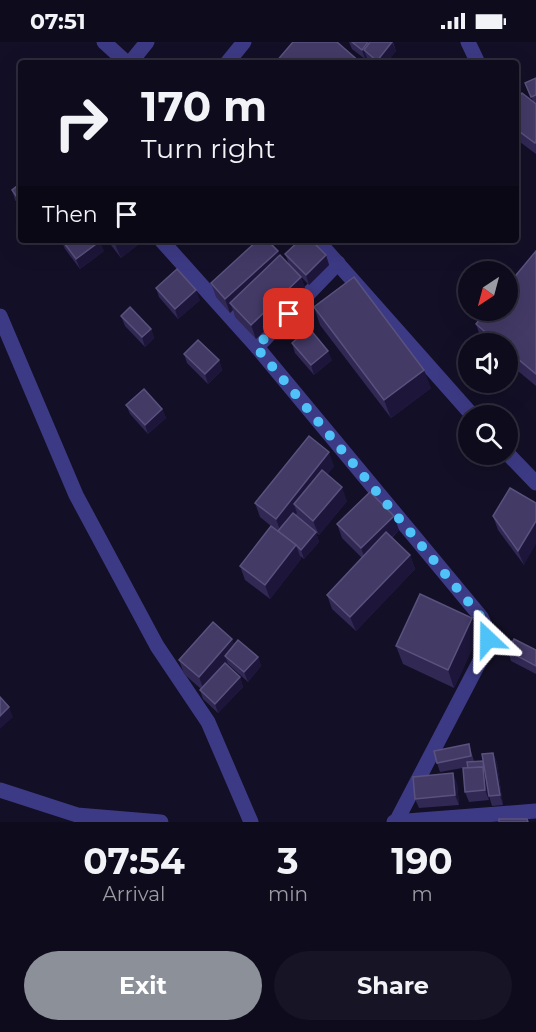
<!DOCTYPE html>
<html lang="en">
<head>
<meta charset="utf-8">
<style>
  :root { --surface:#0e0b1c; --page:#171425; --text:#f1f3f6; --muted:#9b9ba3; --line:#2e2b3b; --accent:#8c9099 }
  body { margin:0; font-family:Montserrat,sans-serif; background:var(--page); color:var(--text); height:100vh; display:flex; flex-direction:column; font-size:22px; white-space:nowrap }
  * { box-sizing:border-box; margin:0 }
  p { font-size:20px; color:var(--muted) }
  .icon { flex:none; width:33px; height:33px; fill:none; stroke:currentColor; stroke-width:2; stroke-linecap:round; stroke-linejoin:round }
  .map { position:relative; height:780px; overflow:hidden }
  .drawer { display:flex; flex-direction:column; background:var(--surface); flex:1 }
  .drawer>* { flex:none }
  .banner { position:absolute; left:18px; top:18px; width:501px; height:183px; border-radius:6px; box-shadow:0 6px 24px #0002,0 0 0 2px var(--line); background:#0e0b1c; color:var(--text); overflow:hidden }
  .needle { width:39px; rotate:216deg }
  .controls { position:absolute; left:458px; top:219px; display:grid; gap:12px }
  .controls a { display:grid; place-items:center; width:60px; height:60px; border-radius:50%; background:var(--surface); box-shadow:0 6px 24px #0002,0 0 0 2px var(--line); font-size:30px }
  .pin { position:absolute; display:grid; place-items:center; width:51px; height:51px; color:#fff; margin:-26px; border-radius:12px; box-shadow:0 3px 9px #0006 }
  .me { position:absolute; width:66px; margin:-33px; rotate:337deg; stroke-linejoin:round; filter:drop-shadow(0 0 4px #0008) }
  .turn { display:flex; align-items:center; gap:21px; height:126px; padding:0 24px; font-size:27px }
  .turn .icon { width:78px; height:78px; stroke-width:2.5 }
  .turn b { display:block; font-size:42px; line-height:51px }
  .then { display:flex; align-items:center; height:57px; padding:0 24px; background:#0003; gap:12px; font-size:22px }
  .eta { display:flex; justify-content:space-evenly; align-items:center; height:102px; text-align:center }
  .eta b { font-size:36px; font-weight:700; line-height:42px }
  .primary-button { display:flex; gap:12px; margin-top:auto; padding:12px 24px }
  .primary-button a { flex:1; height:69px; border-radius:36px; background:var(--accent); color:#fff; font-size:24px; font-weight:700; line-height:69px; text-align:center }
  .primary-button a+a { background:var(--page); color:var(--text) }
  .status { display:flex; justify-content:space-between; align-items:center; height:42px; padding:0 30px; background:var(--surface); direction:ltr }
  .status svg { height:16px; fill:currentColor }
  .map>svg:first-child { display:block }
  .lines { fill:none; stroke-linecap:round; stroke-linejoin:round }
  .minor { stroke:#3d3a85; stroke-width:15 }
  .wall { fill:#312854 }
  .shaded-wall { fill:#1d163a }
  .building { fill:#433a66; stroke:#5a527e; stroke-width:1.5 }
  .route { stroke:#4fc3f7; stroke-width:10; stroke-dasharray:0 18 }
</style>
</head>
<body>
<div class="status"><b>07:51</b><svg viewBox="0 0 49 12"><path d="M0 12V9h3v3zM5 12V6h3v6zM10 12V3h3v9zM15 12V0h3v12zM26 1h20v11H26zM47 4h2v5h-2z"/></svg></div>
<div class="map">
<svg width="536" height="780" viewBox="0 0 536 780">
  <rect width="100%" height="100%" fill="#130f26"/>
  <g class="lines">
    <g class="minor">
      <polyline points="104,0 127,21"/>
      <polyline points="468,0 478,21"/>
      <polyline points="130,21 147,0"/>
      <polyline points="227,21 244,0"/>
      <polyline points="161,198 257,305 481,575 488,590 483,613 396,780"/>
      <polyline points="317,198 473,374"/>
      <polyline points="0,274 76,453 157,604 208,680 251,780"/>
      <polyline points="257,305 338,221"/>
      <polyline points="507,411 536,441"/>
      <polyline points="0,748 77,773 161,780"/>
      <polyline points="394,780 536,769"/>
    </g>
  </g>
  <g class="wall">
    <polygon points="349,0 393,0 396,9 386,21 371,21 367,18 367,16 365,17 352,7"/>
    <polygon points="536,36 536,112 516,97 516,58 533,59 525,41"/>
    <polygon points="21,141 21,166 15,158 12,148"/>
    <polygon points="61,198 104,209 80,227 65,207"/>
    <polygon points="107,198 144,198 121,216"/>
    <polygon points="278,209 279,214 301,235 306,249 256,297 235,275 233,268 230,271 216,255 211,241"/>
    <polygon points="536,209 536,344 507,320 507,302 484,302 482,300 476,282"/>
    <polygon points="285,212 326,213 329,223 309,243 289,222"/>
    <polygon points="156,246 200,258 178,277 159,255"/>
    <polygon points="314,265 431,346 391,376 320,283"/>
    <polygon points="121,274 151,287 154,296 145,305 125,284"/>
    <polygon points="292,301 332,318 314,333 295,311"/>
    <polygon points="184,312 219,318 222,328 208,342 187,321"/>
    <polygon points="126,363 162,367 166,376 148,392 130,372"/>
    <polygon points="334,424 327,433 347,459 319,493 316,490 319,500 304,517 300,514 301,517 270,557 245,538 240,524 271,484 260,475 255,461"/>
    <polygon points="536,461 524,523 498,488 493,474"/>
    <polygon points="337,482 399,488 392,496 410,513 415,527 356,589 332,567 327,553 362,516 342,496"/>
    <polygon points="478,594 454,646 403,622 396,604"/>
    <polygon points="232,597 234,603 258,615 261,624 248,640 228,622 227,623 240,635 243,645 218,671 203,657 200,648 201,647 184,632 179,618"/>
    <polygon points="536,608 536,632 511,619 508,609"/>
    <polygon points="469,702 474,719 483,719 493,711 497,721 503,763 492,764 489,754 487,746 489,758 469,760 465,750 468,725 440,730 437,721"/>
    <polygon points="457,741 459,763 419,766 415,757"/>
  </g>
  <g class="shaded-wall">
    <polygon points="368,0 379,0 364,8 367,16 365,17 362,8"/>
    <polygon points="392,0 396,9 386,21 378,21 377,19"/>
    <polygon points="120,198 144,198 121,216 115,202"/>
    <polygon points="100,199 104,209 80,227 76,217"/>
    <polygon points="278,209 283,223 230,261 233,268 230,271 225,257"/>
    <polygon points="326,213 329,223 309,243 306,233"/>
    <polygon points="301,235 306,249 256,297 251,283"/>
    <polygon points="196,248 200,258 178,277 175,267"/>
    <polygon points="151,287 154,296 145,305 142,295"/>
    <polygon points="328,309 332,318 314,333 311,323"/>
    <polygon points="219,318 222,328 208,342 205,332"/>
    <polygon points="424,328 431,346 391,376 384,358"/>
    <polygon points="162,367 166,376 148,392 145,383"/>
    <polygon points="329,410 334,424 300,467 294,462 297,471 281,491 276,477"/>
    <polygon points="342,445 347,459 319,493 313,479"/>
    <polygon points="394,474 399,488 366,520 361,506"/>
    <polygon points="536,479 536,502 524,523 518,509"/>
    <polygon points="316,490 319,500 304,517 301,508"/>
    <polygon points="296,503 301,517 270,557 265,543"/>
    <polygon points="410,513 415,527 356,589 350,575"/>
    <polygon points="472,576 478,594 454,646 448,628"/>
    <polygon points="232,597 237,611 225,614 228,622 204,649 199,635"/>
    <polygon points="258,615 261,624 248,640 244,630"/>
    <polygon points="240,635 243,645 218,671 215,662"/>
    <polygon points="9,665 13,675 0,687 0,674"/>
    <polygon points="493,711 497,721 503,763 500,753"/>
    <polygon points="483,725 486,734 489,758 485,748"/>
    <polygon points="453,731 457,741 459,763 455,753"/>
  </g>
  <g class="building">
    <polygon points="293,0 337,0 361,21 275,21"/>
    <polygon points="352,0 368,0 362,8"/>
    <polygon points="370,0 392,0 377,19 364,8"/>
    <polygon points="536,36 536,53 531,55 525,41"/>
    <polygon points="522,51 536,62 536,99 535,101 516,87 516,58"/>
    <polygon points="21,141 21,161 12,148"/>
    <polygon points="62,198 100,198 100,199 76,217"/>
    <polygon points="113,198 120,198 115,202"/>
    <polygon points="258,198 267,198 278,209 225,257 211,241"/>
    <polygon points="300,198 311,198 326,213 306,233 285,212"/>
    <polygon points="536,209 536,332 507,308 507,302 499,302 476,282 487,268 507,268 507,244"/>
    <polygon points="280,213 301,235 251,283 230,261"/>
    <polygon points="177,227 196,248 175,267 156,246"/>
    <polygon points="354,235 424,328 384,358 314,265"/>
    <polygon points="130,265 151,287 142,295 121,274"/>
    <polygon points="309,286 328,309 311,323 292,301"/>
    <polygon points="198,298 219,318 205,332 184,312"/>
    <polygon points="144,347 162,367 145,383 126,363"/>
    <polygon points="309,394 329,410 276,477 255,461"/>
    <polygon points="322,428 342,445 313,479 294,462"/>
    <polygon points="510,446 536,461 536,479 518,509 493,474"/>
    <polygon points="370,450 394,474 361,506 337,482"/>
    <polygon points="293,471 316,490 301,508 296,503 278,489"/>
    <polygon points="271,484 296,503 265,543 240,524"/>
    <polygon points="386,490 410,513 350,575 327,553"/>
    <polygon points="420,552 472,576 448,628 396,604"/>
    <polygon points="213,580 232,597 199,635 179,618"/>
    <polygon points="514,597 536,608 536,624 508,609"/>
    <polygon points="238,598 258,615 244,630 225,614"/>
    <polygon points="225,621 240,635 215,662 200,648"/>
    <polygon points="0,655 9,665 0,674"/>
    <polygon points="469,702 471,714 437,721 434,709"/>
    <polygon points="493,711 500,753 489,754 482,712"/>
    <polygon points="483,719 484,728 483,725 468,726 467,720"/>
    <polygon points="483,725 485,748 465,750 463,726"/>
    <polygon points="453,731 455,753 415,757 413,735"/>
    <polygon points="499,777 527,777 528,780 499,780"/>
  </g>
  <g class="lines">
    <polyline class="route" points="289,272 256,305 481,575 488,590 488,597"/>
  </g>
</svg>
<div class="controls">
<a><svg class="needle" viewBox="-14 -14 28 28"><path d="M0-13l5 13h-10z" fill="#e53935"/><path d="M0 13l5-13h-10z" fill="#9b9ba3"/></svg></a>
<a><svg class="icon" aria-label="sound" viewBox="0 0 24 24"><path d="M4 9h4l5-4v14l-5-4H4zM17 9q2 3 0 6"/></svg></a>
<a><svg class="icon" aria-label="search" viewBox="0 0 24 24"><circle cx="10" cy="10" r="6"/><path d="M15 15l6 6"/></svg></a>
</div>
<div class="pin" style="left:289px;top:272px;background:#d93025"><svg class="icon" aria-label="arrive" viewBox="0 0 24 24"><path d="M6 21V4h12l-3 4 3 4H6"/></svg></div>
<svg class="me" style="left:488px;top:597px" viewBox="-20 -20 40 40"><path d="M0-17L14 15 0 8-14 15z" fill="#4fc3f7" stroke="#fff" stroke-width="4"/></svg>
<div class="banner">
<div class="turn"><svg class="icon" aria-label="right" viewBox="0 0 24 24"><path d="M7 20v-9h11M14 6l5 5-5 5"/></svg><div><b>170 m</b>Turn right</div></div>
<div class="then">Then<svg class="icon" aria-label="arrive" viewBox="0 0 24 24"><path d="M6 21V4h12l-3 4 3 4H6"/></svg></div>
</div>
</div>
<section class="drawer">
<div class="eta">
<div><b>07:54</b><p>Arrival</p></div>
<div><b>3</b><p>min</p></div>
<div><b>190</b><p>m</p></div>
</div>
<div class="primary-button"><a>Exit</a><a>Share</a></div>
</section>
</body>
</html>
